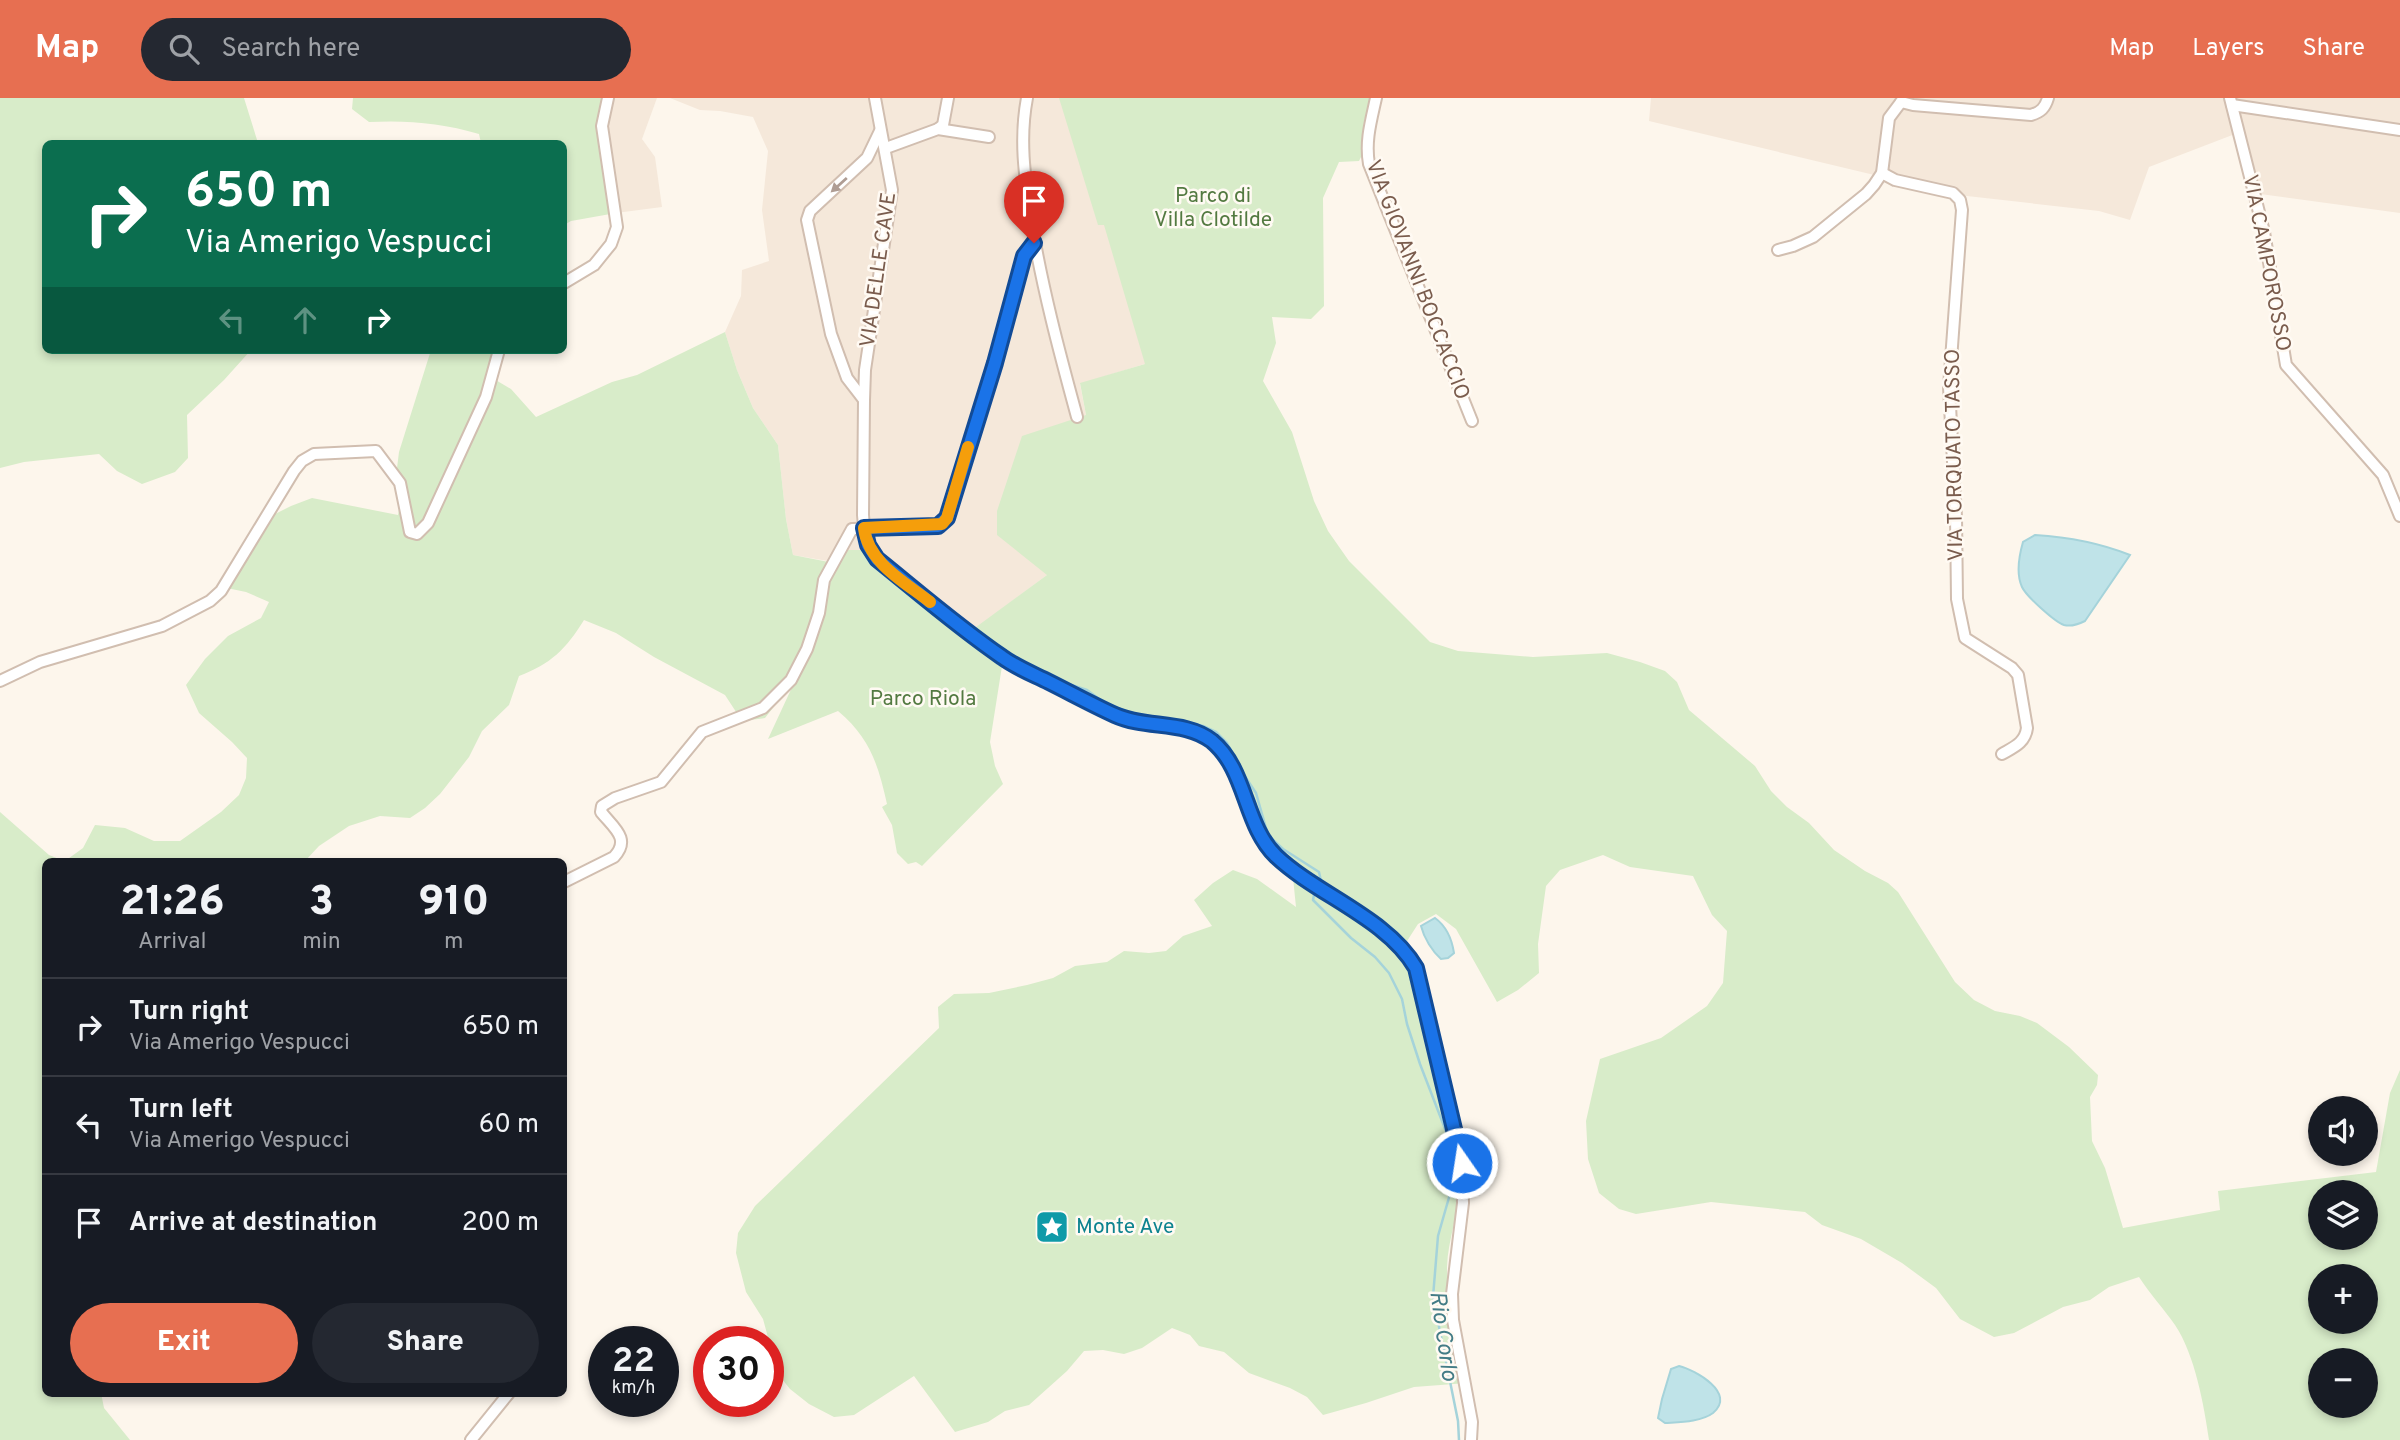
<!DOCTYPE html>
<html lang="en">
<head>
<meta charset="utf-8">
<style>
  :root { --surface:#171b24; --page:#242831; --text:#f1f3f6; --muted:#9ea1a6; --line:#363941; --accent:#e76f51 }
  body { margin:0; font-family:Overpass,sans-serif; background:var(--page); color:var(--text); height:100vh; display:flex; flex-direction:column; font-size:26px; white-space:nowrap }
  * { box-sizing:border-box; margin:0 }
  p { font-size:23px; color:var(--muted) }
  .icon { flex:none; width:38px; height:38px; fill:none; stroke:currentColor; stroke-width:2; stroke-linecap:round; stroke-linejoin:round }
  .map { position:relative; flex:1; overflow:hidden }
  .panel { position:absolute; left:42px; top:760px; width:525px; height:539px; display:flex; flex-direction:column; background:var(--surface); border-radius:10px; box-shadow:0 4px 10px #0003 }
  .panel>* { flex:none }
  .hud { position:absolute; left:42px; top:42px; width:525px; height:214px; border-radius:10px; box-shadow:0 4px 10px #0003; background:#0b6e4f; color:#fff; overflow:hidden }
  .buttons { position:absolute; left:2308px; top:998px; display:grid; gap:14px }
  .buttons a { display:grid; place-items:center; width:70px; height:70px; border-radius:50%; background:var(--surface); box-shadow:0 4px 10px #0003; font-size:35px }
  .speed { position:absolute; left:588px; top:1228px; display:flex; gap:14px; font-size:35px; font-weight:700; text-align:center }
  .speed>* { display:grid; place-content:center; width:91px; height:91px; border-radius:50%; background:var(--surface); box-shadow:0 4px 10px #0003; line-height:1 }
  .speed small { font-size:18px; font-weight:400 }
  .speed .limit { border:10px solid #d22; background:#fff; color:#111 }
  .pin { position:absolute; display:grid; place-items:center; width:60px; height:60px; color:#fff; margin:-72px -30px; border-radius:50% 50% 50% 0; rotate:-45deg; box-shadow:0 0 7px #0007 }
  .pin .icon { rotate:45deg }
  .me { position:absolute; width:77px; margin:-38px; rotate:347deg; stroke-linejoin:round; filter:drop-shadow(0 0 5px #0008) }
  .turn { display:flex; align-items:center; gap:24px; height:147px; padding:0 28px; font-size:32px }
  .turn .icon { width:91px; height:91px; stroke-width:2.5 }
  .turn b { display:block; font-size:49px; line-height:60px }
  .lanes { display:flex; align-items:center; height:66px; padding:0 28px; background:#0003; justify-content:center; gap:35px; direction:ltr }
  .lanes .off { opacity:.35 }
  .eta { display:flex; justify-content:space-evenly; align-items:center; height:119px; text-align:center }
  .eta b { font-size:42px; font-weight:800; line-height:49px }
  .cta { display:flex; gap:14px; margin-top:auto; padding:14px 28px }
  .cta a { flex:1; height:80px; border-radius:42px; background:var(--accent); color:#fff; font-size:28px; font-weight:800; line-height:80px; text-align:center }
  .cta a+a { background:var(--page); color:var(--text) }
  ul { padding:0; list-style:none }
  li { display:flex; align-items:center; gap:21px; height:98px; padding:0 28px; border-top:2px solid var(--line) }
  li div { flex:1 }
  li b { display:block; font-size:26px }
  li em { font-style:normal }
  header { display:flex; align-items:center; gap:42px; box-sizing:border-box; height:98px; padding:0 35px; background:var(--accent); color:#fff }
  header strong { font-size:33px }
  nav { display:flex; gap:38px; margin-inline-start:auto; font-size:24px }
  .search { width:490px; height:63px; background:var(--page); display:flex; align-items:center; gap:18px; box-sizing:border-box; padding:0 24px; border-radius:38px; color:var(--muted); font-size:26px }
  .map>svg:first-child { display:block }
  .residential { fill:#f5e8da }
  .green { fill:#d8ecc9; fill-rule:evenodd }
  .water { fill:#bfe3e8; stroke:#a5d3da; stroke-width:2 }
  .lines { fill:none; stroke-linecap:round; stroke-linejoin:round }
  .stream { stroke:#a5d3da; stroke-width:2.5 }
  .minor-casing { stroke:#d1beb0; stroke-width:14 }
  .minor { stroke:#fff; stroke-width:10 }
  .oneway { fill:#af9d94 }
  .route-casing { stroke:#114b97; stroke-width:18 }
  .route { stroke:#1a73e8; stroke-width:12 }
  .slow { stroke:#f59e0b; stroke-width:12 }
  .labels { text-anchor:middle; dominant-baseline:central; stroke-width:5; stroke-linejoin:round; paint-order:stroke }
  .park-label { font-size:21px; fill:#537a41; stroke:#fffaf3 }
  .street-label { font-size:21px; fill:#7a5c4d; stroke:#fffaf3 }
  .culture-label { font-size:21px; fill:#0d838f; stroke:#fffaf3; text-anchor:start }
  .water-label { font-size:23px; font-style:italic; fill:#437c86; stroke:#fffaf3 }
</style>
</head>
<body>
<header>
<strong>Map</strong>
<div class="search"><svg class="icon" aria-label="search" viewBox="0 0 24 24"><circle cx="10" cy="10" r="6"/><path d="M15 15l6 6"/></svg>Search here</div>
<nav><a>Map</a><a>Layers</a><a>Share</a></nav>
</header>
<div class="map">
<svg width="2400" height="1342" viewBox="0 0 2400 1342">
  <rect width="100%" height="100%" fill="#fdf6ec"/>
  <g class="residential">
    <polygon points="602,0 657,0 642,41 655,59 662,109 616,115 603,55 600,8"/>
    <polygon points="670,0 1074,0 1151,264 1080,286 1086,317 1047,477 972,533 851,467 793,457 786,421 778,347 753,310 737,272 725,234 741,198 742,172 769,163 762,112 768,53 753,19 720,13 700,12"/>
    <polygon points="1651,0 2400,0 2400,115 2253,95 2235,36 2149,69 2130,122 2099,113 1958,97 1649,23"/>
  </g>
  <g class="green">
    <polygon points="0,0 244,0 258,45 46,46 46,252 251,252 224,282 187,317 188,360 175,374 142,386 117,373 99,356 24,364 0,370"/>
    <path d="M353,0H602C595,38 608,78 616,115L571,123L564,127V46L481,45L479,36C442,25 408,22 369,24L352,11Z"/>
    <path d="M1059,0H1371L1364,23L1361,59L1359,63L1339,64L1323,100L1324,208L1311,221L1272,219L1276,245L1263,283L1292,334L1314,403L1328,433L1349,463L1430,544L1458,553L1533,559L1607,555L1640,564L1665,573L1677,584L1689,612L1755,668L1771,693L1787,709L1809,725L1834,752L1865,773L1888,785L1898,794L1955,884L1974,902L1995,913L2020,918L2037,925L2069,949L2098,977L2097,987L2090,999L2092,1043L2105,1070L2123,1130L2220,1112L2218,1093L2376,1074L2390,995L2400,972V1342H2209C2204,1307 2195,1257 2175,1227C2164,1211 2150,1196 2139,1179L2109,1189L2090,1202L2063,1209L2014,1235L1994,1239L1960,1221L1936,1190L1902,1165L1861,1141L1822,1127L1805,1114L1711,1104L1636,1116L1619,1111L1599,1095L1588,1061L1586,1023L1600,961L1661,940L1707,908L1723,885L1727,833L1712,817L1693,778L1630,769L1603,757L1560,772L1546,788L1538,846L1539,875L1518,892L1497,904L1456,831L1436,816L1418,826L1400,854C1430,926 1453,1002 1459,1080C1461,1111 1448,1139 1447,1169C1447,1208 1459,1247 1467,1285L1414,1289L1366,1305L1323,1317L1307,1299L1290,1290L1249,1275L1224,1254L1199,1248L1190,1237L1172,1230L1142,1250L1124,1256L1103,1252L1084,1253L1067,1273L1029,1307L1005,1313L988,1324L955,1334L914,1278L854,1317L834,1319L809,1306L790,1291L778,1276L763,1221L746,1194L736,1155L738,1135L755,1108L939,930L938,909L954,896L989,895L1027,887L1053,880L1075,868L1107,864L1124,853L1149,855L1166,853L1183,838L1212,828L1194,802L1213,785L1233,772L1257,781L1296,809L1292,770L1257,736L1233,667L1203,635L1132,619L1072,593L1041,574L1001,557L999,565L1002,568L990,644L995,668L1003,686L922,768L916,764L908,766L897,755L892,727L882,709L887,706C878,666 870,640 838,613L768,641L794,585L793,584L765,620L742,623L725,597L654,559L616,535L584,522C566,551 551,566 519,578L509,607L482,633L469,659L440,696L425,710L410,720L380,718L349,728L319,748L305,763H65L83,750L95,727L125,730L154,743H180L221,714L239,697L246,680L247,660L232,644L199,615L186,587L205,561L228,538L261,520L269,504L246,494L217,488L261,423L291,408L312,400L398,417L401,400L396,378L399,354L431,252H498L494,281L511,291L536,319L612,284L637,277L725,234L737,272L753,310L778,347L786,421L793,457L839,466L848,452H864L870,463H891L972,532L1047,477L997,437V413L1022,338L1086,317L1080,285L1145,266L1104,127H1098ZM2320,1094H2366V1139H2320ZM2320,1178H2366V1223H2320ZM2320,1262H2366V1307H2320Z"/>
    <polygon points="0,714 49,757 64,763 46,763 46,1295 101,1295 104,1310 130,1342 0,1342"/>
  </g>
  <g class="water">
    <path d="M2035,437C2068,439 2100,445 2130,457L2085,523C2079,526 2072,529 2064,527C2055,524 2026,498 2022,489C2016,476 2019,458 2023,444Z"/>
    <path d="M1435,820C1446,828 1452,842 1454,855L1448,860L1441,861C1432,853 1424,840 1421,828Z"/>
    <path d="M1679,1268C1695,1272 1737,1295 1713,1315C1701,1324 1679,1324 1665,1325L1658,1320L1662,1301L1671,1271Z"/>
  </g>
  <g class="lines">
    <g class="stream">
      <polyline points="1056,582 1087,592 1106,606 1134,616 1176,622 1203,628 1216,634 1227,645 1246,680 1256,695 1268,737 1283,751 1319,774 1321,783 1318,786"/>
      <polyline points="1315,792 1313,802 1351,840 1375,859 1389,875 1402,901 1407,926 1420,966 1447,1036 1452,1089 1438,1138 1433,1199 1458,1323 1459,1342"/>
    </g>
    <defs>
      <g id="minor">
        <path d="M875,0L892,92L865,272L864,302L863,417L865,440L877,461C918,494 959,529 1002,559C1017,570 1033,575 1049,584C1071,595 1093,608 1115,617C1146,631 1185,622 1212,643C1247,672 1244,727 1276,758C1317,797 1387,820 1416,870L1461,1054L1463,1105L1452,1196L1453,1222L1472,1324L1471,1342"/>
        <path d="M1027,0C1019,42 1025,80 1031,122C1042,189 1059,253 1077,319"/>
        <path d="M1376,0C1371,23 1365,43 1369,66L1472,323"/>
        <polyline points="2230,0 2264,134 2286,267 2383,377 2400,418"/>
        <path d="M1901,4L1913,7L2031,17C2041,14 2045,10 2048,0"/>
        <polyline points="2232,7 2400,32"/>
        <polyline points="938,31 943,27 948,0"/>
        <polyline points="886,50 938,31 989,39"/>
        <path d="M1882,75L1895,82L1953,95L1960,102L1962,112L1949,289L1956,419L1957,501L1965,540L2012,570L2018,577L2027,630C2025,645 2014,649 2002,656"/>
        <polyline points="1778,152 1793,148 1813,139 1866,96 1874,87 1882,75 1889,20 1901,4"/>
        <polyline points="564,185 594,167 611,146 617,129 602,28 608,0"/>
        <polyline points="864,302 847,280 831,236 807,122 810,113 867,60 880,33"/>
        <polyline points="0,583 40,564 162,528 210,503 221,493 294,373 302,363 314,356 376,353 400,385 410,434 417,436 428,425 486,299 499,252"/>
        <path d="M564,784L614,759C631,741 614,730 601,714L602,708L615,700L661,684L702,634L763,610L791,582L807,551L819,515L824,482L852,431L938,428L947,420L995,265L1024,158L1034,145"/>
        <polyline points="471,1342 509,1295"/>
      </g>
    </defs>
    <use href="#minor" class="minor-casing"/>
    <use href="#minor" class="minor"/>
  </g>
  <defs><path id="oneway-solid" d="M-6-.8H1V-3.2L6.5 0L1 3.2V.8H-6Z" transform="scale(1.75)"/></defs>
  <use class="oneway" href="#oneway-solid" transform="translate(839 87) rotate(138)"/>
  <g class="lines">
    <defs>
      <path id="route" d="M1034,145L1024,158L995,265L947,420L938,428L864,430L868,447L877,461C918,494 958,529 1002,559C1017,570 1033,576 1049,584C1071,595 1093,607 1115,617C1146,631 1185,622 1212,643C1247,672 1244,727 1276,758C1317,797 1387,820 1416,870L1462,1065"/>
    </defs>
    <use href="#route" class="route-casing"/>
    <use href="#route" class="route"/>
    <path class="slow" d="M930,504C905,484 868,465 864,430L942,426L947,420L968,349"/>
  </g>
  <defs>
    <symbol id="sight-square" viewBox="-11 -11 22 22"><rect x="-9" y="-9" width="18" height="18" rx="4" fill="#0f9aa8" stroke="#fffaf3"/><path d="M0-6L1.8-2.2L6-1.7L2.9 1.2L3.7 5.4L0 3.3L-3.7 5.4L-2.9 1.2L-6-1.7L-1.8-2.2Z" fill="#fff"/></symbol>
  </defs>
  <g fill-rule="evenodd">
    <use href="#sight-square" x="1033" y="1110" width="38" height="38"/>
  </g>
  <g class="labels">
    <g class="park-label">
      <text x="1213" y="98">Parco di<tspan x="1213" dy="24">Villa Clotilde</tspan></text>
      <text x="923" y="601">Parco Riola</text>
    </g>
    <g class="street-label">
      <text transform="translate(2266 165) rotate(79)">VIA CAMPOROSSO</text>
      <text transform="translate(879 172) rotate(-82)">VIA DELLE CAVE</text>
      <text transform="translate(1417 182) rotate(69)">VIA GIOVANNI BOCCACCIO</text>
      <text transform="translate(1955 357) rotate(-91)">VIA TORQUATO TASSO</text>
    </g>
    <g class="culture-label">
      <text x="1076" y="1129">Monte Ave</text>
    </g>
    <g class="water-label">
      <text transform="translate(1442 1238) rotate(82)">Rio Corlo</text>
    </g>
  </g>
</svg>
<div class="buttons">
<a><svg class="icon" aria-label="sound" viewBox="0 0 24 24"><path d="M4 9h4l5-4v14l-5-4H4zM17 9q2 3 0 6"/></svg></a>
<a><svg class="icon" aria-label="layers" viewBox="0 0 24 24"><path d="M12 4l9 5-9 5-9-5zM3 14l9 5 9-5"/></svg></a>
<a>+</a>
<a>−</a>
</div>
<div class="speed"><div>22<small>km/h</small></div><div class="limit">30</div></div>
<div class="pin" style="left:1034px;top:145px;background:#d93025"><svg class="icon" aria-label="arrive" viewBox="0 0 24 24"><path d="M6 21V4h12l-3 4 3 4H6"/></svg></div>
<svg class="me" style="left:1462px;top:1065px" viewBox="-20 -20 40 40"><circle r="17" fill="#1a73e8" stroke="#fff" stroke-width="3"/><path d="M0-11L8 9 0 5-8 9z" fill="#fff"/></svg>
<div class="hud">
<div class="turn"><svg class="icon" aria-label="right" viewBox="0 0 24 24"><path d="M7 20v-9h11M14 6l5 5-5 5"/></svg><div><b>650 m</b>Via Amerigo Vespucci</div></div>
<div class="lanes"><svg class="icon off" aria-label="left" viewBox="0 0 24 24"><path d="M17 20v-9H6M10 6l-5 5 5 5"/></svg><svg class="icon off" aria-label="ahead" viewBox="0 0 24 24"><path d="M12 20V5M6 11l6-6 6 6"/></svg><svg class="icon" aria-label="right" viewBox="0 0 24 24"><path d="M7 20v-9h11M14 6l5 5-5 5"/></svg></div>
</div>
<section class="panel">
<div class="eta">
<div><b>21:26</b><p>Arrival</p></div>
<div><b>3</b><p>min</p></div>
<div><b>910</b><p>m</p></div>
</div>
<ul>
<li><svg class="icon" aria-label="right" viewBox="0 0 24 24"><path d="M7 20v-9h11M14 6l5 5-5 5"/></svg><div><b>Turn right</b><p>Via Amerigo Vespucci</p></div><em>650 m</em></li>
<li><svg class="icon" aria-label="left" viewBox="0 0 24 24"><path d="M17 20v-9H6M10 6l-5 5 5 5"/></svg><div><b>Turn left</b><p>Via Amerigo Vespucci</p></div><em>60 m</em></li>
<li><svg class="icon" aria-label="arrive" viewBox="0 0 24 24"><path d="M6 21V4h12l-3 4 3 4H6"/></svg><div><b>Arrive at destination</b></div><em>200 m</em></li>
</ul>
<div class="cta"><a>Exit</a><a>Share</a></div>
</section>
</div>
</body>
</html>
